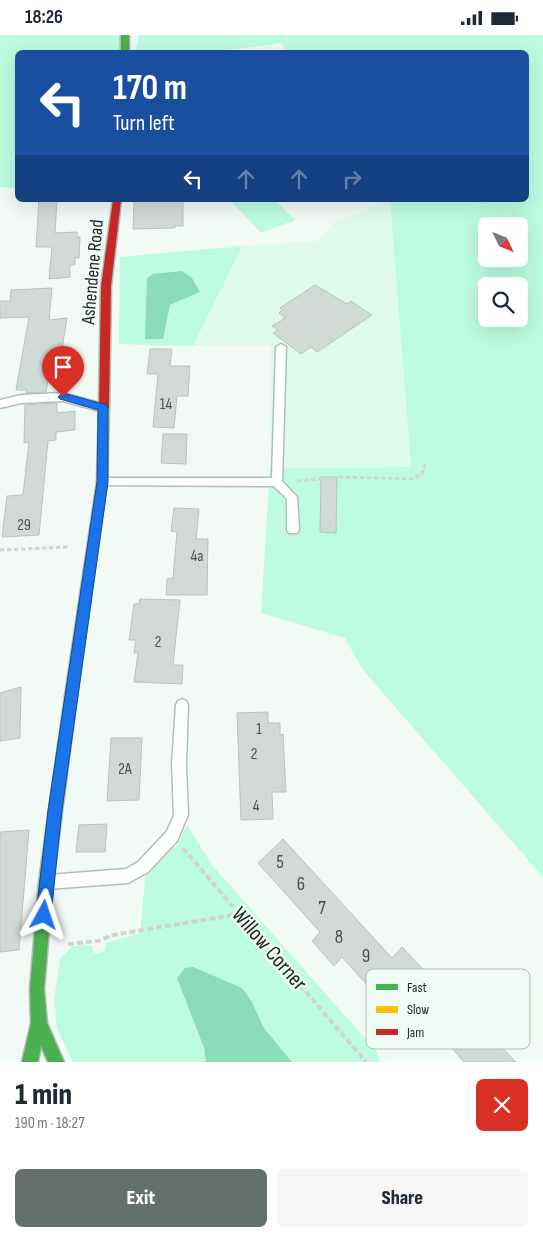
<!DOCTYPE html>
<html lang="en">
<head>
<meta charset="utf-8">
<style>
  :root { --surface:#fff; --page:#f6f6f7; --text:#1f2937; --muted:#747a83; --accent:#64706a }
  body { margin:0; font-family:"Sofia Sans Condensed",sans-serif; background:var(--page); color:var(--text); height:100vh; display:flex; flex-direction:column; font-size:19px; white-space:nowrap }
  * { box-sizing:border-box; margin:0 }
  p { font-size:16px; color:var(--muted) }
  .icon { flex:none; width:28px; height:28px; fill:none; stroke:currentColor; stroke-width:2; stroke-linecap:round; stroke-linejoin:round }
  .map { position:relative; height:1027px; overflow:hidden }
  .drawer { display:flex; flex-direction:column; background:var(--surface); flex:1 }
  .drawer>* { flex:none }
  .hud { position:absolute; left:15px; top:15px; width:514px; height:152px; border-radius:8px; box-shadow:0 5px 20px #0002; background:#1a4fa0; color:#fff; overflow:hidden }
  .needle { width:32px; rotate:133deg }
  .controls { position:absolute; left:478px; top:182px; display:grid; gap:10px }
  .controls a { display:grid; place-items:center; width:50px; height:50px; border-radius:8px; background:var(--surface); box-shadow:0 5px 20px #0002; font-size:25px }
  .pin { position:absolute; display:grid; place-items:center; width:42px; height:42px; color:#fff; margin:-51px -21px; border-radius:50% 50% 50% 0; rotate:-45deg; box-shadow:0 0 5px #0007 }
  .pin .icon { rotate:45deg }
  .me { position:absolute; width:55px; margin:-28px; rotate:5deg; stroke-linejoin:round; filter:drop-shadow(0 0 4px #0008) }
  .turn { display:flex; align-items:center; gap:18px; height:105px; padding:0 15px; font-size:22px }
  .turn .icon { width:65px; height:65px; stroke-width:2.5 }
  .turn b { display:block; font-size:35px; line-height:42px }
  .lanes { display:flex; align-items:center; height:48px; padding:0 15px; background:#0003; justify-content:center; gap:25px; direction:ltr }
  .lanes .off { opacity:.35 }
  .round { display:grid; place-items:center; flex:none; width:52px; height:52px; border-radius:8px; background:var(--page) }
  .overview { display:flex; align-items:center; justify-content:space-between; height:85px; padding:0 15px }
  h1 { font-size:30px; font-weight:800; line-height:38px }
  .primary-button { display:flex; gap:10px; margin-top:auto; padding:10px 15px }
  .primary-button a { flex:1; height:58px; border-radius:8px; background:var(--accent); color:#fff; font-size:20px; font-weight:800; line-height:58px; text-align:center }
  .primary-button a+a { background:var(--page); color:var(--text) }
  .status { display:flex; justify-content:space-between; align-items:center; height:35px; padding:0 25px; background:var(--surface); direction:ltr }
  .status svg { height:14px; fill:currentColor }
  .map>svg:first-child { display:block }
  .built { fill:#dffbed }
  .green { fill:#bdfce0; fill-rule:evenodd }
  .water { fill:#8bdcba }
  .building { fill:#d0dbd6; stroke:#b9c3be }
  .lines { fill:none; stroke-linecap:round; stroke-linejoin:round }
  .lane-casing { stroke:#b4beb9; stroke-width:3 }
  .fast-casing { stroke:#b4beb9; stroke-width:3 }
  .slow-casing { stroke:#b4beb9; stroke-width:3 }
  .jam-casing { stroke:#b4beb9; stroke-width:3 }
  .path-far1 { stroke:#d2d4d3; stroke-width:3; stroke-dasharray:4.5 2.5; stroke-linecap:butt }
  .path { stroke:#d2d4d3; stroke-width:4; stroke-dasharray:6 3; stroke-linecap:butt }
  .lane { fill:#fdfefe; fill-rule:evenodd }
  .fast { fill:#4caf50; fill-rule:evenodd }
  .slow { fill:#ffc107; fill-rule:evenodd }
  .jam { fill:#c62828; fill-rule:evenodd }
  .route { fill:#1a73e8; stroke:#114b97 }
  .labels { text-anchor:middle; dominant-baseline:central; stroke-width:5; stroke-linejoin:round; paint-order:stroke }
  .number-label { font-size:16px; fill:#45524c }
  .street-label { font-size:19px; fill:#17251e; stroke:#effdf6 }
  .near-number-label { font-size:19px; fill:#45524c }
  .near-street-label { font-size:22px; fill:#17251e; stroke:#effdf6 }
  .key { fill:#effdf6; stroke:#aebcb5; stroke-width:1 }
  .key-label { font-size:14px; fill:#17251e }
</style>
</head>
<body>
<div class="status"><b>18:26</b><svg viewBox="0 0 49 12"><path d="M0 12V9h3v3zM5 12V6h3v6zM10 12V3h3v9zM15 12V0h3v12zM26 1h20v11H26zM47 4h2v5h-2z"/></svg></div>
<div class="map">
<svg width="543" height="1027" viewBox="0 0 543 1027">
  <rect width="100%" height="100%" fill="#f2faf6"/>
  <polygon class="built" points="390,165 411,432 270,433 271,311 193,311 242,211 317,206 333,188"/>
  <g class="green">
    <polygon points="0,0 120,0 121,17 18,18 17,153 0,152"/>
    <path d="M139,0H543V842L363,635L345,603L261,578L270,433L411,432L390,165H526V18H287L281,8L229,15L135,17ZM486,191H519V224H486ZM486,251H519V284H486Z"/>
    <polygon points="230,165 275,165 295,185 261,198"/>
    <path d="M242,211L193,311L119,309L120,222ZM192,243L200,257L170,270Z"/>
    <polygon points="187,790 212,830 376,1016 380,1027 292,1027 264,993 252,967 177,943 204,1013 206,1027 73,1027 57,994 54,964 60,924 72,911 92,910 94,919 105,916 106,908 140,898 146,836 177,810"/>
  </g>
  <g class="water">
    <polygon points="182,236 192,243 200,257 170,270 163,304 145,304 147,243 153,239"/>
    <polygon points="193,932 242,953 252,967 264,993 292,1027 206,1027 204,1013 177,943 185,933"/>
  </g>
  <g class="building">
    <polygon points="39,165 57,165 55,198 77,197 77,202 80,202 79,223 75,223 75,230 70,230 70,242 49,244 52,212 36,212"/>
    <polygon points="183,165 183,191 175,191 175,193 133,194 134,166"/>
    <polygon points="315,250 347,269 351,266 372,280 317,317 311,312 301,319 273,298 278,295 272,291 285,283 279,278 282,275 280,273"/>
    <polygon points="52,253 49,285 67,283 60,326 52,326 46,357 26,358 26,355 16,355 29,282 0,283 0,266 10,266 11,255"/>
    <polygon points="150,314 172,314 170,331 190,331 188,361 177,361 174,393 153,392 158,339 147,339"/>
    <polygon points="57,368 57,378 75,376 75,395 56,397 56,405 48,406 39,500 2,502 7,461 23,460 29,407 24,408 25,370"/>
    <polygon points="163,399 187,399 186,429 161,428"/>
    <polygon points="321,442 337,442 336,498 320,497"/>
    <polygon points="174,473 199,474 196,504 208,504 207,560 166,560 167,544 173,543 177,497 171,496"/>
    <polygon points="140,564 180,565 173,630 183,630 182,649 134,647 138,618 134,618 136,605 129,605 134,569 139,569"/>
    <polygon points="21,652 20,703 0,706 0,658"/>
    <polygon points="268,677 268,688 280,688 280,700 283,699 286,757 272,757 273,784 241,785 237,678"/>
    <polygon points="111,703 142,703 139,765 107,766"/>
    <polygon points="107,789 105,817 76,817 79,790"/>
    <polygon points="29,795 19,915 0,917 0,797"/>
    <polygon points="283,804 392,923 402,912 441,953 443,950 467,975 483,957 507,982 491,1001 516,1027 464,1027 402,958 388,973 342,922 334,931 312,906 320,897 258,828"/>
  </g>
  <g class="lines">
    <defs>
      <g id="lane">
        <polygon points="281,309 286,312 282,446 297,462 299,495 297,498 289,498 287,495 287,464 274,451 98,450 97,447 98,444 102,443 272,443 276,312"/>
        <polygon points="63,358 107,370 108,373 103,377 63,366 21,368 0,373 0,365 21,360"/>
        <polygon points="182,664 186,666 188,670 186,729 188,780 177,806 148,837 128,848 48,854 43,852 41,847 43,842 48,840 126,834 138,827 167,796 174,780 172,729 176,670 178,666"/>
      </g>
      <g id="fast">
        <rect x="121" y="0" width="8" height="18"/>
        <polygon points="71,655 75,657 77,661 53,847 44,954 47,988 64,1027 48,1027 41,1011 38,1027 22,1027 31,988 30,954 39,847 65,661 67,657"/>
      </g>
      <polygon id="slow" points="104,369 109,373 107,447 77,661 75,665 71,667 67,665 65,661 97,447 99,373"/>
      <polygon id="jam" points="113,165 121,165 111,251 109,373 104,377 99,373 101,251"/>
    </defs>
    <use href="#lane" class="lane-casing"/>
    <use href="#fast" class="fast-casing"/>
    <use href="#slow" class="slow-casing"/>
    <use href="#jam" class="jam-casing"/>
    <g class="path-far1">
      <polyline points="297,446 341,442 412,444 422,439 425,429"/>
      <polyline points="0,515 69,512"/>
    </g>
    <g class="path">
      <polyline points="183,813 366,1027"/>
      <polyline points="68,909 98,906 113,900 239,879"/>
    </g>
    <use href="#lane" class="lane"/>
    <use href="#fast" class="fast"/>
    <use href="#slow" class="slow"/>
    <use href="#jam" class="jam"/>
  </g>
  <polygon class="route" points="63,358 107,370 108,372 108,447 62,775 51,880 49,885 44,887 39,885 36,880 48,775 97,447 98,375 60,364 58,362"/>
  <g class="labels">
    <g class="number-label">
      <text x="166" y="369">14</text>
      <text x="24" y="490">29</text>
      <text x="197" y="521">4a</text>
      <text x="158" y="607">2</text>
      <text x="259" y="694">1</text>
      <text x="254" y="719">2</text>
      <text x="125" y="734">2A</text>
      <text x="256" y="771">4</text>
    </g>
    <g class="street-label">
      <text transform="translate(93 237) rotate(-85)">Ashendene Road</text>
    </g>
    <g class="near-number-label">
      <text x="280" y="827">5</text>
      <text x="301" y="849">6</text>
      <text x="322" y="873">7</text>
      <text x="339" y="902">8</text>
      <text x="366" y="921">9</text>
    </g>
    <g class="near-street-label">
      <text transform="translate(269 914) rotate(49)">Willow Corner</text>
    </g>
  </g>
  <rect x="366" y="934" width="164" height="80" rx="8" class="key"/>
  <rect x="376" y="949" width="22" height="6" fill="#4caf50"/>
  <rect x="376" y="971" width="22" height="7" fill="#ffc107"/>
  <rect x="376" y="994" width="22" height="6" fill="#c62828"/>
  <g class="key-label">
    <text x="407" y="957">Fast</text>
    <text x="407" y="979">Slow</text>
    <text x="407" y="1002">Jam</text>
  </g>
</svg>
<div class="controls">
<a><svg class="needle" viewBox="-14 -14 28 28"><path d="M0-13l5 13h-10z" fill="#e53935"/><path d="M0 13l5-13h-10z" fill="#747a83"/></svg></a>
<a><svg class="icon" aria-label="search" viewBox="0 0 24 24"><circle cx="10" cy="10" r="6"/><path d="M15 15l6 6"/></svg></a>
</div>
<div class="pin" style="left:63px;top:362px;background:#d93025"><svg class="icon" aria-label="arrive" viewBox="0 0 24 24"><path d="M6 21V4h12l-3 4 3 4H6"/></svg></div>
<svg class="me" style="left:44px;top:880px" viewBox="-20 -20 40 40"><path d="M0-17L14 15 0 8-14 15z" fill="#1a73e8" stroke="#fff" stroke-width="4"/></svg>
<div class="hud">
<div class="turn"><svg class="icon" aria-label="left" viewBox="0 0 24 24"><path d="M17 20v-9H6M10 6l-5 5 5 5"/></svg><div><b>170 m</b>Turn left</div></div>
<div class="lanes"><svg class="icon" aria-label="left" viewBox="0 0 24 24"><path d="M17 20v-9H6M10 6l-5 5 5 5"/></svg><svg class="icon off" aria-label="ahead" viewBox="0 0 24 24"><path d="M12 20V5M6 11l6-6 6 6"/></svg><svg class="icon off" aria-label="ahead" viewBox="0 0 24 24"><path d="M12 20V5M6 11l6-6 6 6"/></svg><svg class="icon off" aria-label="right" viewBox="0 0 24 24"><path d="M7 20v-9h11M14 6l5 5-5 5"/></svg></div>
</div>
</div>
<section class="drawer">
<div class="overview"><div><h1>1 min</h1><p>190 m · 18:27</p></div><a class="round" style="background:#d93025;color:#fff"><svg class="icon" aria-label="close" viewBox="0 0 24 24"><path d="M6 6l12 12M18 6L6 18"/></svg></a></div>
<div class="primary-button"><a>Exit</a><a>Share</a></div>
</section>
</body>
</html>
